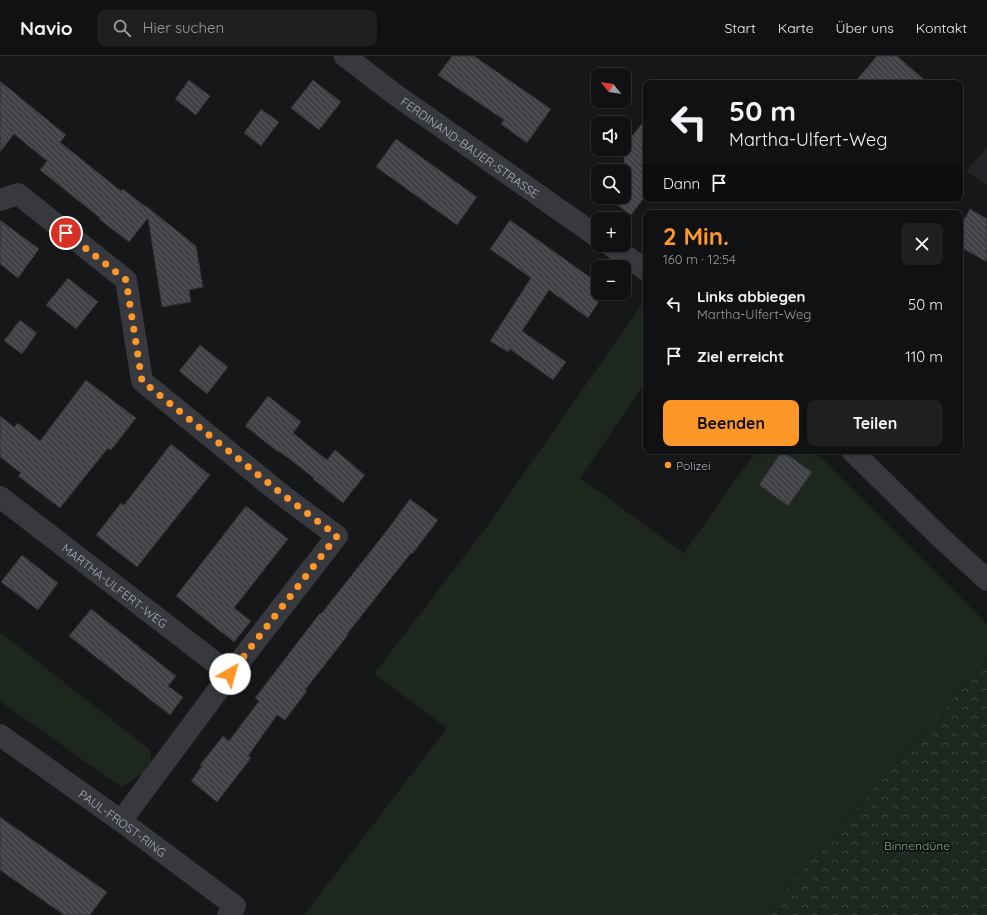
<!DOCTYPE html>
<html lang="de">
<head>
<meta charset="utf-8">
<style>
  :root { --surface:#101113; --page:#1e1f21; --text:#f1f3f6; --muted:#9c9da0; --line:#303133; --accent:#ff9628 }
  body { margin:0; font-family:Quicksand,sans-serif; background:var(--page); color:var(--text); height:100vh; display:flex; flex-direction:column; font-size:15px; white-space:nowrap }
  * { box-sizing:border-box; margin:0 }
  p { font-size:13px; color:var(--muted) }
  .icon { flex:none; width:22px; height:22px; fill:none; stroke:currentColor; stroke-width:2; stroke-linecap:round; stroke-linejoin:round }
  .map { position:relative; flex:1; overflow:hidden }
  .details { position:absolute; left:643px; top:154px; width:320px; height:244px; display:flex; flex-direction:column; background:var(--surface); border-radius:8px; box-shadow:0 1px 3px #0004,0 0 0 1px var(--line) }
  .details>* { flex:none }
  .banner { position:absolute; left:643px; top:24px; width:320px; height:122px; border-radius:8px; box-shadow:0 1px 3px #0004,0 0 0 1px var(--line); background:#101113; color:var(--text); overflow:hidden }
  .needle { width:26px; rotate:300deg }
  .buttons { position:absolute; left:591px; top:12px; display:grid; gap:8px }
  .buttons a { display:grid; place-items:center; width:40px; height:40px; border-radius:8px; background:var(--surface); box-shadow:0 1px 3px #0004,0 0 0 1px var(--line); font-size:20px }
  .pin { position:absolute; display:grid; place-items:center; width:34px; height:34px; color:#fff; margin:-17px; border:2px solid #fff; border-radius:50%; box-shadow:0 1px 4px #0007 }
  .me { position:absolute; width:44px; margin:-22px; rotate:38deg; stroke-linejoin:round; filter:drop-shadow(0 0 3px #0008) }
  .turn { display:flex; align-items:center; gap:14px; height:84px; padding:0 20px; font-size:18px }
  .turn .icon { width:52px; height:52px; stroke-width:2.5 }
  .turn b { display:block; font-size:28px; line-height:34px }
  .then { display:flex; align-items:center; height:38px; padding:0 20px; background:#0003; gap:8px; font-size:15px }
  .round { display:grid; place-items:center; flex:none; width:42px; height:42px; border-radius:8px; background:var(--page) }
  .head { display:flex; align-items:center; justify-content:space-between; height:68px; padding:0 20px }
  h1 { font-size:24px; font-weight:700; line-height:30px; color:var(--accent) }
  .cta { display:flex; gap:8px; margin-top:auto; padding:8px 20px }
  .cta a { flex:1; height:46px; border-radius:8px; background:var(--accent); color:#111; font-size:16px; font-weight:700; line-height:46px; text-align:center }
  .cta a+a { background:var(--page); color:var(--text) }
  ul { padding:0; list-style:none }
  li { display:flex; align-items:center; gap:12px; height:52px; padding:0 20px }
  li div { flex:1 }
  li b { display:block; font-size:15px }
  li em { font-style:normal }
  header { display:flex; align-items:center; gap:24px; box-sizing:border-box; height:56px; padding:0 20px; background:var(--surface); border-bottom:1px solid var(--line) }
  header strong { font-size:19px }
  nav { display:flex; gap:22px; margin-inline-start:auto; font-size:14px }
  .search { width:280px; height:36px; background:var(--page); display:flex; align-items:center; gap:10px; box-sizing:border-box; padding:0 14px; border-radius:8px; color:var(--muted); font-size:15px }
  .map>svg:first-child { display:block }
  .built { fill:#222326 }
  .grass { fill:#1e271e }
  .forest { fill:url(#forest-crowns) }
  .building { fill:url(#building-back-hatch); stroke:#303135 }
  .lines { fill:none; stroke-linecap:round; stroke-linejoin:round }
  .minor { stroke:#37393e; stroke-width:22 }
  .route { stroke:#ff9628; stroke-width:7; stroke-dasharray:0 12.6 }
  .poi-dot { fill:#ff9628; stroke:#111214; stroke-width:1.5 }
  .labels { text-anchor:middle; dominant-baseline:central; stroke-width:4; stroke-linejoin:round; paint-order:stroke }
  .street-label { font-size:12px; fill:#a7b0ba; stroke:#111214 }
  .poi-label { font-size:12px; fill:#a7b0ba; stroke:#111214; text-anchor:start }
  .park-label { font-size:12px; fill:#80a77c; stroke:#111214 }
</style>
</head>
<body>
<header>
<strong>Navio</strong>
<div class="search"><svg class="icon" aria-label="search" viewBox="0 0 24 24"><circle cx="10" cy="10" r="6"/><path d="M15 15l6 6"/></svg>Hier suchen</div>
<nav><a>Start</a><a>Karte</a><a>Über uns</a><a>Kontakt</a></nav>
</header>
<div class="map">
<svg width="987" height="859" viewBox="0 0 987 859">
  <defs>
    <pattern id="forest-crowns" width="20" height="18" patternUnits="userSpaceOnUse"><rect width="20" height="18" fill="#1e271e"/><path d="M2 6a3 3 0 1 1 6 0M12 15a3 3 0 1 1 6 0" fill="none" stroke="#3c443d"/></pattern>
    <pattern id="building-back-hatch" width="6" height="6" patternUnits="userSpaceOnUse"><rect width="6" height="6" fill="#404246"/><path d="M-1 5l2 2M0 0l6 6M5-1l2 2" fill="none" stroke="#595b5f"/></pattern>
  </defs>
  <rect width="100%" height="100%" fill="#161719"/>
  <polygon class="built" points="987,91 987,129 966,116"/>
  <g class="grass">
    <polygon points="645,244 646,246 646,325 580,422 684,497 756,395 814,395 987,568 987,604 764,859 304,859 447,672 374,618 488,469"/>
    <polygon points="0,576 149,693 152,706 144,717 121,731 0,645"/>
  </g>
  <polygon class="forest" points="987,604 987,859 764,859"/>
  <g class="building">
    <polygon points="452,0 474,0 551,53 527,87 501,68 504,64 438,19"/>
    <polygon points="877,0 897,0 928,27 854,27"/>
    <polygon points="189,24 210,40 196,59 175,43"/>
    <polygon points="313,24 341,46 319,74 291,52"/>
    <polygon points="0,25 66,79 60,86 121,135 123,133 146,151 146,150 196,190 203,231 189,234 191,246 162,251 148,162 129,186 99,163 100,162 40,114 47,105 14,78 0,96"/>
    <polygon points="261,53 279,66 261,90 244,77"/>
    <polygon points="646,62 646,139 631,159 606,141 624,141 624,91"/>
    <polygon points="396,83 477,141 457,169 376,111"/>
    <polygon points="970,153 987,163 987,206 960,191 960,171"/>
    <polygon points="0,164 39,193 18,222 0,208"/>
    <polygon points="510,164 598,227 598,247 588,262 549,234 522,275 566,306 553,324 510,293 508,296 490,285 531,222 490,193"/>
    <polygon points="68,222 98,246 76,273 46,249"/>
    <polygon points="20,264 37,277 22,298 4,285"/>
    <polygon points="200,289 228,311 207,338 179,315"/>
    <polygon points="86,324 136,362 111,394 108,392 60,452 18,420 21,417 0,401 0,360 14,371 18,367 40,385"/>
    <polygon points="268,340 301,366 293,377 327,404 335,394 365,419 343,447 313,423 314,422 279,395 278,396 245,370"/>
    <polygon points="171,388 210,419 137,511 96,479 121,447 124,449"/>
    <polygon points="782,395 812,416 788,450 759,429"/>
    <polygon points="410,443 438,464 412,498 411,497 347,578 348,579 305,634 307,635 285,664 277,659 248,700 251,702 217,746 191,725 202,710 200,709 223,680 229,685 259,645 255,642 320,557 321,558 385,477"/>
    <polygon points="246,450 288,483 234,552 251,565 234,586 176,540"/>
    <polygon points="22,499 58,527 38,554 1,526"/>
    <polygon points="91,553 176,620 168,630 183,641 170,659 69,580"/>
    <polygon points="0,761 107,836 90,859 64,859 0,814"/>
  </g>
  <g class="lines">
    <g class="minor">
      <path id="s1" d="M345,0L393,37L598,181"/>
      <polyline points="0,144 18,138 126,224 142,325 282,439 337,480 230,618 121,765"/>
      <polyline points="610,189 646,214"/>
      <polyline points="852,395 940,481 987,524"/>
      <path id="s2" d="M0,441L230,618"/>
      <path id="s3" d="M0,679L121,765L235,850L228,859"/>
    </g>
  </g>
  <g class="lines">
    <polyline class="route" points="66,177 126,224 142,325 282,438 337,480 230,618"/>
  </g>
  <circle class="poi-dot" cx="668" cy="409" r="4"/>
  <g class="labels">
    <g class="street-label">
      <text stroke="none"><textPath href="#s1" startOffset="155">FERDINAND-BAUER-STRASSE</textPath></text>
      <text stroke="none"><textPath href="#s2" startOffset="145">MARTHA-ULFERT-WEG</textPath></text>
      <text stroke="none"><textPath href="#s3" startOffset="151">PAUL-FROST-RING</textPath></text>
    </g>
    <g class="poi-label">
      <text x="676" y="409">Polizei</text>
    </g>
    <g class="park-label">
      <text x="917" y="789">Binnendüne</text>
    </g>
  </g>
</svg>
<div class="buttons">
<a><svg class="needle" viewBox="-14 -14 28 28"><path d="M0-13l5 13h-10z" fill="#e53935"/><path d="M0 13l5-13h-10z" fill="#9c9da0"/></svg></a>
<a><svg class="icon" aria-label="sound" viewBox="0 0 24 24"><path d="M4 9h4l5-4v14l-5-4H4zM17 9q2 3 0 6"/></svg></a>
<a><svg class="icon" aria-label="search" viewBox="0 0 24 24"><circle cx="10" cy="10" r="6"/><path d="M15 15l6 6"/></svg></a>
<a>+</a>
<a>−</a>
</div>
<div class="pin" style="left:66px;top:177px;background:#d93025"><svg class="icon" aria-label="arrive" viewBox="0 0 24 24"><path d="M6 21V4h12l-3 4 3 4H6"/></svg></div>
<svg class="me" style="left:230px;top:618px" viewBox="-20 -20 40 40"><circle r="19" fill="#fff"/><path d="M0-13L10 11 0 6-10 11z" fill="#ff9628"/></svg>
<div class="banner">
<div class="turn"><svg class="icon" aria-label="left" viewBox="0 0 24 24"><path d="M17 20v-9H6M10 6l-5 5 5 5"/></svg><div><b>50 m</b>Martha-Ulfert-Weg</div></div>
<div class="then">Dann<svg class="icon" aria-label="arrive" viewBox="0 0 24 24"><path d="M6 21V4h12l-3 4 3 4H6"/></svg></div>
</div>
<section class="details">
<div class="head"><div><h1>2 Min.</h1><p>160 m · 12:54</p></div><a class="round"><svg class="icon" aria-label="close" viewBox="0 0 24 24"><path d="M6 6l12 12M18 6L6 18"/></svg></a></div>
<ul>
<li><svg class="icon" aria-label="left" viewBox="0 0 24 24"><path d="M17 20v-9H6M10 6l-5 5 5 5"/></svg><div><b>Links abbiegen</b><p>Martha-Ulfert-Weg</p></div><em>50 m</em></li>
<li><svg class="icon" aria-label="arrive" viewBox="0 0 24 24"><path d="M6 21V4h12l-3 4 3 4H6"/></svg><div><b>Ziel erreicht</b></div><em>110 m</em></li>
</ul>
<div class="cta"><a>Beenden</a><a>Teilen</a></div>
</section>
</div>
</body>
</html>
